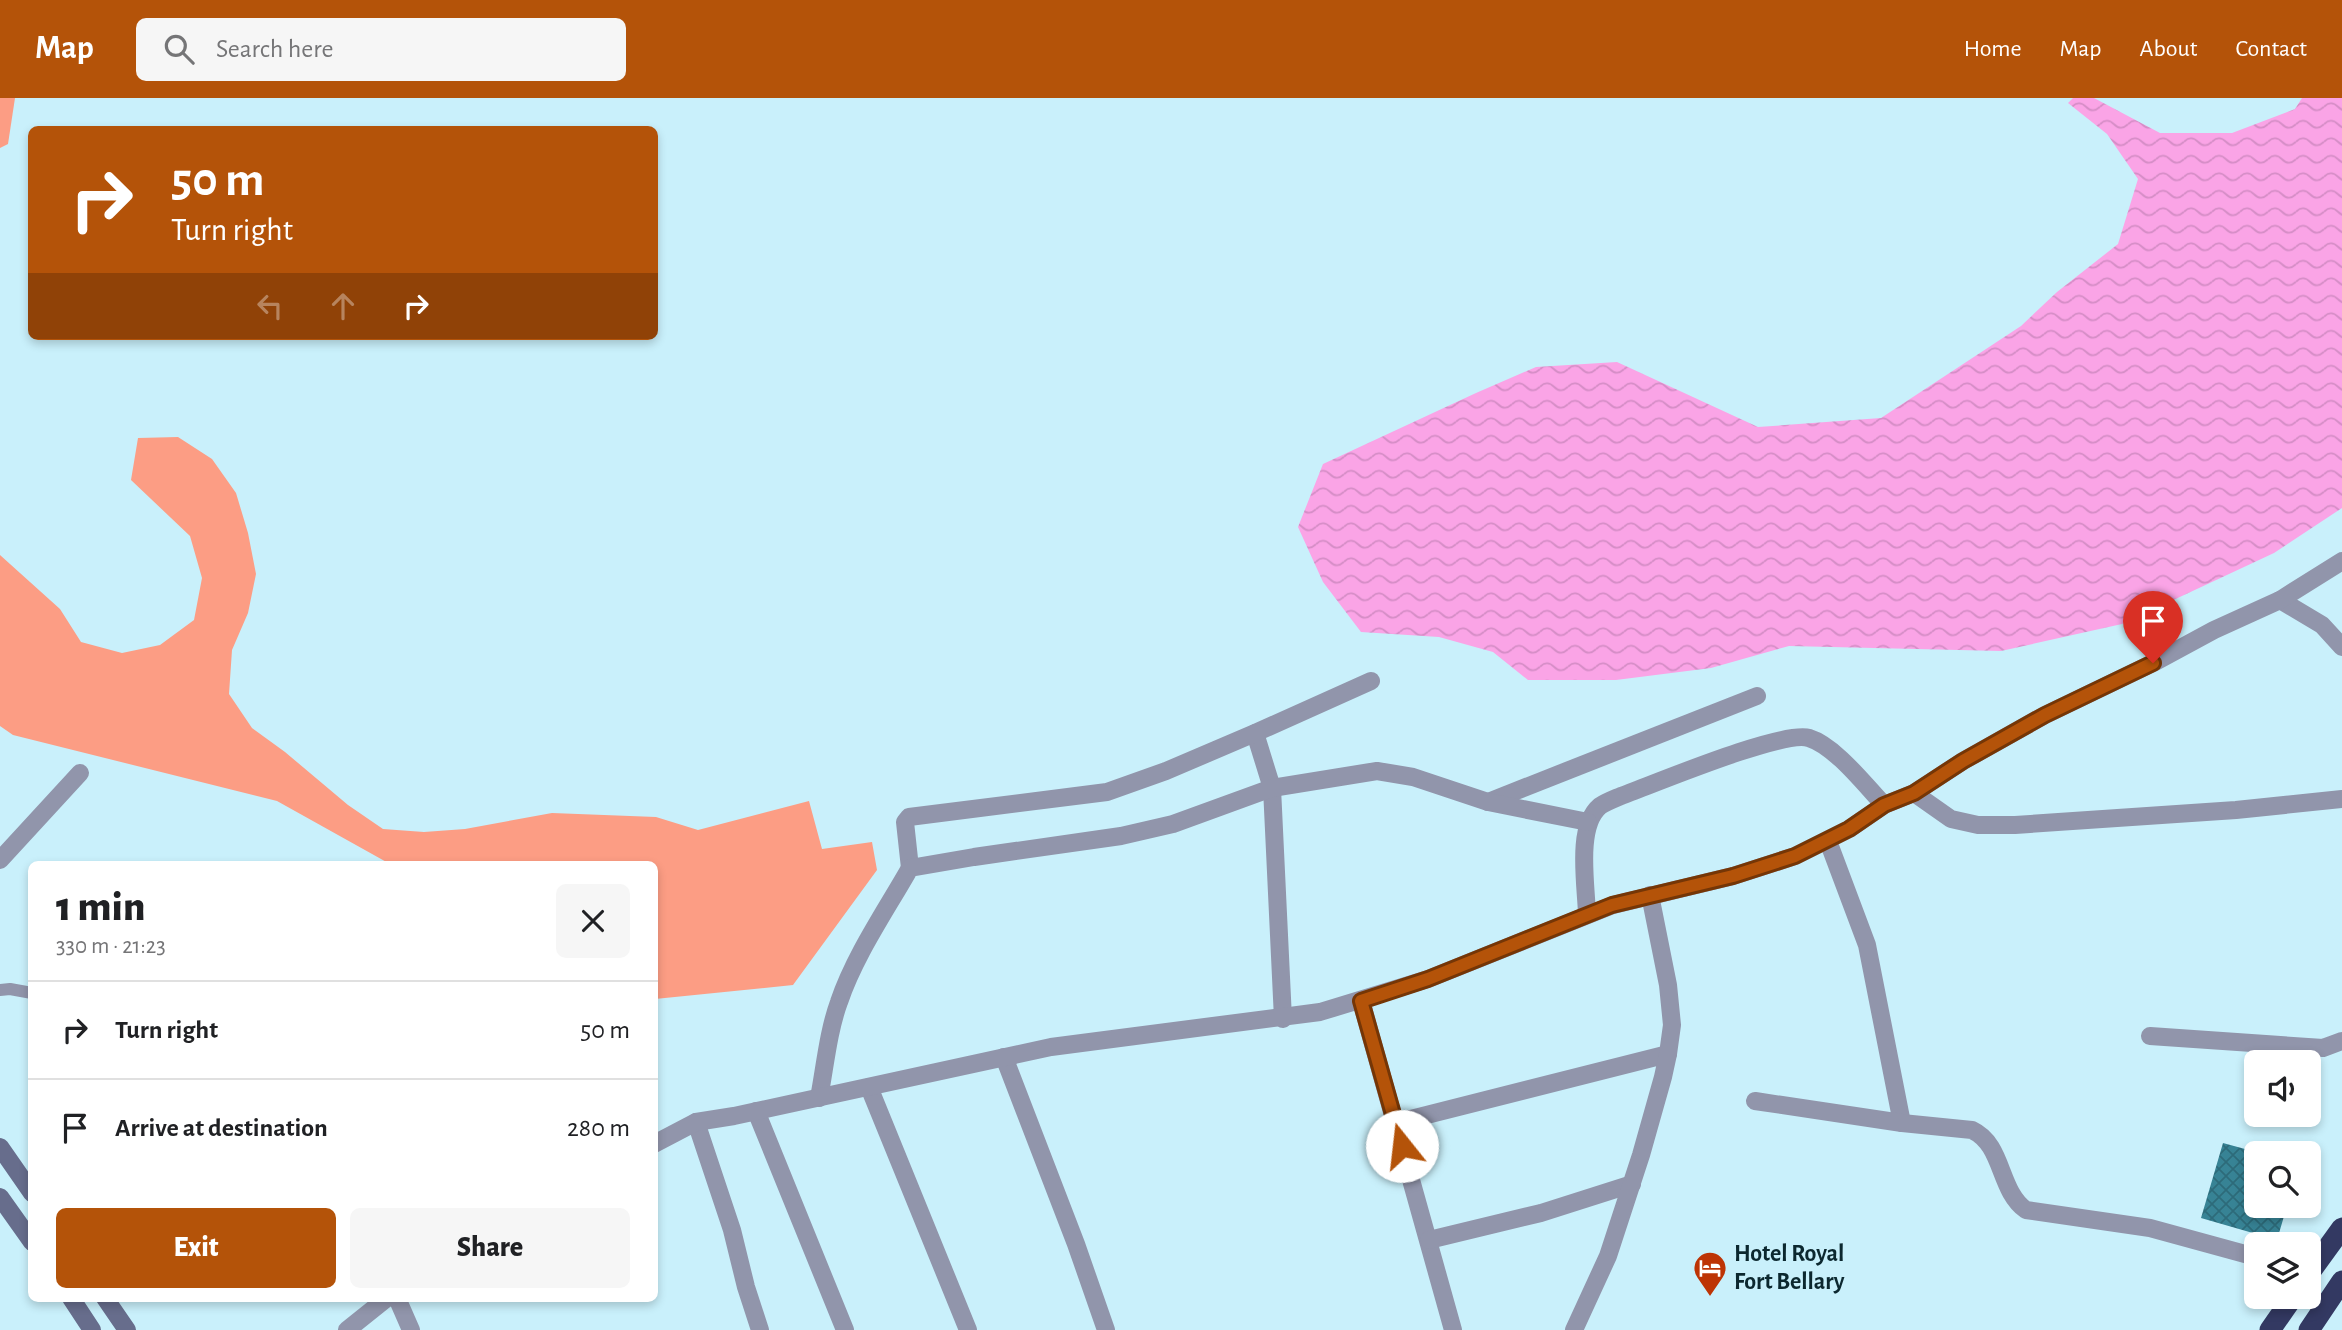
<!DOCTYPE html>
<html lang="en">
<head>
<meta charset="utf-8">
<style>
  :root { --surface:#fff; --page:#f6f6f6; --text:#202124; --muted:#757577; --line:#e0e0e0; --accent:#b45309 }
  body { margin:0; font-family:"Alegreya Sans",sans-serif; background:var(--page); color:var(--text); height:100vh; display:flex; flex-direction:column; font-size:26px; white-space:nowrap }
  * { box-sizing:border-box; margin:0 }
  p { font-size:23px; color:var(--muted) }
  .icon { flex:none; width:38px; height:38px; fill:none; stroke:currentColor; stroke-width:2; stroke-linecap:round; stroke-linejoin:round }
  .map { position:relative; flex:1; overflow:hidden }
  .side { position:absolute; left:28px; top:763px; width:630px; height:441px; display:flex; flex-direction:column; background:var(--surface); border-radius:10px; box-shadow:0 4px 10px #0003 }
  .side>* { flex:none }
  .hud { position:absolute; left:28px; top:28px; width:630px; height:214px; border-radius:10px; box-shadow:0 4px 10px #0003; background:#b45309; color:#fff; overflow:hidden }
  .fabs { position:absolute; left:2244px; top:952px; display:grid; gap:14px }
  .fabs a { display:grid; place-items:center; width:77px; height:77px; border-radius:10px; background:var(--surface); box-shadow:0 4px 10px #0003; font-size:35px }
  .pin { position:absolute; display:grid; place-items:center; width:60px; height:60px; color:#fff; margin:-72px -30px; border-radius:50% 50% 50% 0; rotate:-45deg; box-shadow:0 0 7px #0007 }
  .pin .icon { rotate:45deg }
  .me { position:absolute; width:77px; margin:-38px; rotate:344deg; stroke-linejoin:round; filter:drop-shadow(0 0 5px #0008) }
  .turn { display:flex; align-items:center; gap:24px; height:147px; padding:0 28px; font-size:32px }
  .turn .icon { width:91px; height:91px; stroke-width:2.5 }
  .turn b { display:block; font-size:49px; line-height:60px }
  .lanes { display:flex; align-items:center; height:66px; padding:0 28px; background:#0003; justify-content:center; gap:35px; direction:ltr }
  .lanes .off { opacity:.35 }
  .round { display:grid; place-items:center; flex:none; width:74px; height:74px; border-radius:10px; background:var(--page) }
  .head { display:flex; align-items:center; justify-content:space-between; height:119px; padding:0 28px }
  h1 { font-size:42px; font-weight:800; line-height:52px }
  .action { display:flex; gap:14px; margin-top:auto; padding:14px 28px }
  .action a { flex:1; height:80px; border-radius:10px; background:var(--accent); color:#fff; font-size:28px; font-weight:800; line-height:80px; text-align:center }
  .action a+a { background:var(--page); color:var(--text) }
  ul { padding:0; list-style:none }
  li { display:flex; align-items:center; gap:21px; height:98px; padding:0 28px; border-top:2px solid var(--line) }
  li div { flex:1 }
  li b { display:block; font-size:26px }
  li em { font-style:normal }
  header { display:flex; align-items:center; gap:42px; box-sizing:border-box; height:98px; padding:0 35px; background:var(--accent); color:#fff }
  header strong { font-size:33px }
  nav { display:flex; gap:38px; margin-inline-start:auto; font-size:24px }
  .search { width:490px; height:63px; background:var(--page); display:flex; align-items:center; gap:18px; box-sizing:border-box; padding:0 24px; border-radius:10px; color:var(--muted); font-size:26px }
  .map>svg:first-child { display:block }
  .green { fill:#fc9d84 }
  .water { fill:url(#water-waves) }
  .building { fill:url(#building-cross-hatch) }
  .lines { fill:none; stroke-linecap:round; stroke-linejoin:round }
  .lane { stroke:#9195ab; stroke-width:12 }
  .street { stroke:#9195ab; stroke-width:18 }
  .secondary { stroke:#676d8c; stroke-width:18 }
  .highway { stroke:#333962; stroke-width:21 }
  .route-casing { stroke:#753606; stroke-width:18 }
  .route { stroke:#b45309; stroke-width:12 }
  .labels { text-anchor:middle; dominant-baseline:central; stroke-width:7; stroke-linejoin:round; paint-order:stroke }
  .poi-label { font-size:24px; font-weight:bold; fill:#0c282f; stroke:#c9f0fb; text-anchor:start }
</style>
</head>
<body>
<header>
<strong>Map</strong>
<div class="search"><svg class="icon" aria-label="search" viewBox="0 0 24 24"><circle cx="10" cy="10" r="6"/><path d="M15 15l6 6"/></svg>Search here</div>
<nav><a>Home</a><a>Map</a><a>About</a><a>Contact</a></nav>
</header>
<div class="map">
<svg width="2342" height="1232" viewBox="0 0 2342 1232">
  <defs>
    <pattern id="water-waves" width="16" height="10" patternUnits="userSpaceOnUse" patternTransform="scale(1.75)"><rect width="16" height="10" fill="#faa4e6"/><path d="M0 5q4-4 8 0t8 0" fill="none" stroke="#d58dc6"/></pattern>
    <pattern id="building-cross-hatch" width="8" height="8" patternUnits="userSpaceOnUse" patternTransform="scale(1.75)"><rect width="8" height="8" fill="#378395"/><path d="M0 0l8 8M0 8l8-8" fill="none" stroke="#2d6b7a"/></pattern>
  </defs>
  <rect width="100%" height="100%" fill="#c9f0fb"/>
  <g class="green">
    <polygon points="0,0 15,0 8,46 0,50"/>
    <polygon points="178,339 212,361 236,395 248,435 256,476 248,515 232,552 229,596 252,630 285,654 348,707 383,731 424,734 465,731 552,715 656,719 698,732 809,703 822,751 872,744 877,772 793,887 655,901 654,766 390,766 277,703 13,637 0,628 0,457 60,511 81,544 122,555 160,547 194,522 202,480 190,438 131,382 138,340"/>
  </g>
  <polygon class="water" points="2073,0 2094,0 2160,35 2232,35 2295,11 2302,0 2342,0 2342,410 2274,455 2122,526 2001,553 1789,548 1711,570 1616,582 1528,582 1493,554 1439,539 1361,534 1323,484 1298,429 1323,366 1476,295 1536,269 1617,264 1758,329 1881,320 2021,228 2057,194 2118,146 2138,81 2107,36 2068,5"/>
  <polygon class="building" points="2223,1045 2256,1054 2256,1108 2287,1108 2277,1142 2201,1120"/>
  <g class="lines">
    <polyline class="lane" points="0,892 10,891 32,895"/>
    <g class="street">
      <polyline points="2280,502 2322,527 2342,549"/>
      <polyline points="1255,635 1272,690 1283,921"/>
      <polyline points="1914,695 1951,721 1978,727 2015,727 2236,712 2342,701"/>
      <polyline points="1488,704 1757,598"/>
      <polyline points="1828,743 1867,847 1902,1025"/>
      <polyline points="0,762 80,675"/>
      <polyline points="910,770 905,724 909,719 1107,694 1166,673 1255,635 1371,583"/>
      <path d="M1587,816C1586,786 1576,728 1600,708C1606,704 1614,701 1621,698C1654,686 1782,632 1809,640C1835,648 1865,687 1884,707"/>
      <polyline points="1361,903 1453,1232"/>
      <polyline points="2150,938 2323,950 2342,943"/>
      <polyline points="1004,959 1076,1146 1106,1232"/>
      <polyline points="869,989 968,1232"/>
      <path d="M819,1000C825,969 828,934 839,904C855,857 885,814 910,770L974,759L1121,738L1173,726L1272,690L1377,673L1413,679L1488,704L1588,724"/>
      <path d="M1755,1003L1902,1025L1972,1032C2004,1047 1998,1092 2026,1112L2150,1130L2256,1159"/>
      <polyline points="756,1013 845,1232"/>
      <polyline points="696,1024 732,1132 746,1189 760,1232"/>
      <polyline points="1395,1025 1668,956"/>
      <polyline points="654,1046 696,1024 734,1018 1051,949 1320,914 1428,881 1613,807 1733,778 1795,758 1849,731 1884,707 1914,695 1963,663 2045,617 2153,565 2214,532 2280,502 2342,463"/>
      <polyline points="1429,1142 1541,1115 1632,1086"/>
      <polyline points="397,1200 411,1232"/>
      <polyline points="347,1232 387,1200"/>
      <polyline points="1574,1232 1608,1158 1641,1057 1663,979 1668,956 1672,927 1668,887 1650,797"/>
    </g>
    <g class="secondary">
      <polyline points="0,1049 32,1095"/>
      <polyline points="0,1099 32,1144"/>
      <polyline points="71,1200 92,1232"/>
      <polyline points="105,1200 127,1232"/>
    </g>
    <g class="highway">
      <polyline points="2308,1177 2342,1130"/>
      <polyline points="2270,1232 2293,1199"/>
      <polyline points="2309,1232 2342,1183"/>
    </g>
  </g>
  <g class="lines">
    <defs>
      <polyline id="route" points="1402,1048 1361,903 1428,881 1612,807 1733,778 1795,758 1849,731 1884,707 1914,695 1963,663 2045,617 2153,565"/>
    </defs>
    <use href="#route" class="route-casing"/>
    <use href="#route" class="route"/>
  </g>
  <defs>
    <symbol id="hotel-pin" viewBox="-11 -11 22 30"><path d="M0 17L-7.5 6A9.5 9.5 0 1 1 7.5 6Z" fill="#bd3405" stroke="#c9f0fb"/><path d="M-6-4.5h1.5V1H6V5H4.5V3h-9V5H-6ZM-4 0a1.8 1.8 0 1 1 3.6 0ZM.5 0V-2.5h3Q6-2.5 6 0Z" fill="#fff"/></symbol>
  </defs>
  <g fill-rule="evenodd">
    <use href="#hotel-pin" x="1691" y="1151" width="38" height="52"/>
  </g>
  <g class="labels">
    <g class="poi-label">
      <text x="1734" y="1156">Hotel Royal<tspan x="1734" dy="28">Fort Bellary</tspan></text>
    </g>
  </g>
</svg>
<div class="fabs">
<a><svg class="icon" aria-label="sound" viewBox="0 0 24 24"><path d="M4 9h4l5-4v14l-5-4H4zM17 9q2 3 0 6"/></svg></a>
<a><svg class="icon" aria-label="search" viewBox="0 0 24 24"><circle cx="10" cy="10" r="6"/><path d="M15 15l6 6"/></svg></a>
<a><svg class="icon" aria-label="layers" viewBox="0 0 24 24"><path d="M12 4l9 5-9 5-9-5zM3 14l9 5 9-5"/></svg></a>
</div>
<div class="pin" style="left:2153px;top:565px;background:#d93025"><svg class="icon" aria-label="arrive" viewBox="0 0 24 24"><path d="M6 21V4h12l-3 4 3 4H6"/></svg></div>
<svg class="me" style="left:1402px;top:1048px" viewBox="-20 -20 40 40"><circle r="19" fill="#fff"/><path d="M0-13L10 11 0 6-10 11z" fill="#b45309"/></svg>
<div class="hud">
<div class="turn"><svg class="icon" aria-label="right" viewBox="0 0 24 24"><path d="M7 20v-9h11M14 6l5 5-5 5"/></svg><div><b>50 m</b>Turn right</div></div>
<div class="lanes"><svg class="icon off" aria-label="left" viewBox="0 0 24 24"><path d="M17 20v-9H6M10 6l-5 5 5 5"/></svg><svg class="icon off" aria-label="ahead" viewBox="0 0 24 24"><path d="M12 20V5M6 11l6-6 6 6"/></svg><svg class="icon" aria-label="right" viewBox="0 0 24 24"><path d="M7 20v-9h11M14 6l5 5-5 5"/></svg></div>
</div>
<section class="side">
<div class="head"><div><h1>1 min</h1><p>330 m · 21:23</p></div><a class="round"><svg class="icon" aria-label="close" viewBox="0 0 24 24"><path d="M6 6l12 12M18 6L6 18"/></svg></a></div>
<ul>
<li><svg class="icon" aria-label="right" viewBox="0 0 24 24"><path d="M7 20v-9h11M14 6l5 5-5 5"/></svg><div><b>Turn right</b></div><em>50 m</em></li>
<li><svg class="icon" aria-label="arrive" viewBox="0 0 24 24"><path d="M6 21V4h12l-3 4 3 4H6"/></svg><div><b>Arrive at destination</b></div><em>280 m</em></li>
</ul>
<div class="action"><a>Exit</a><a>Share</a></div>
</section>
</div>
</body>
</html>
